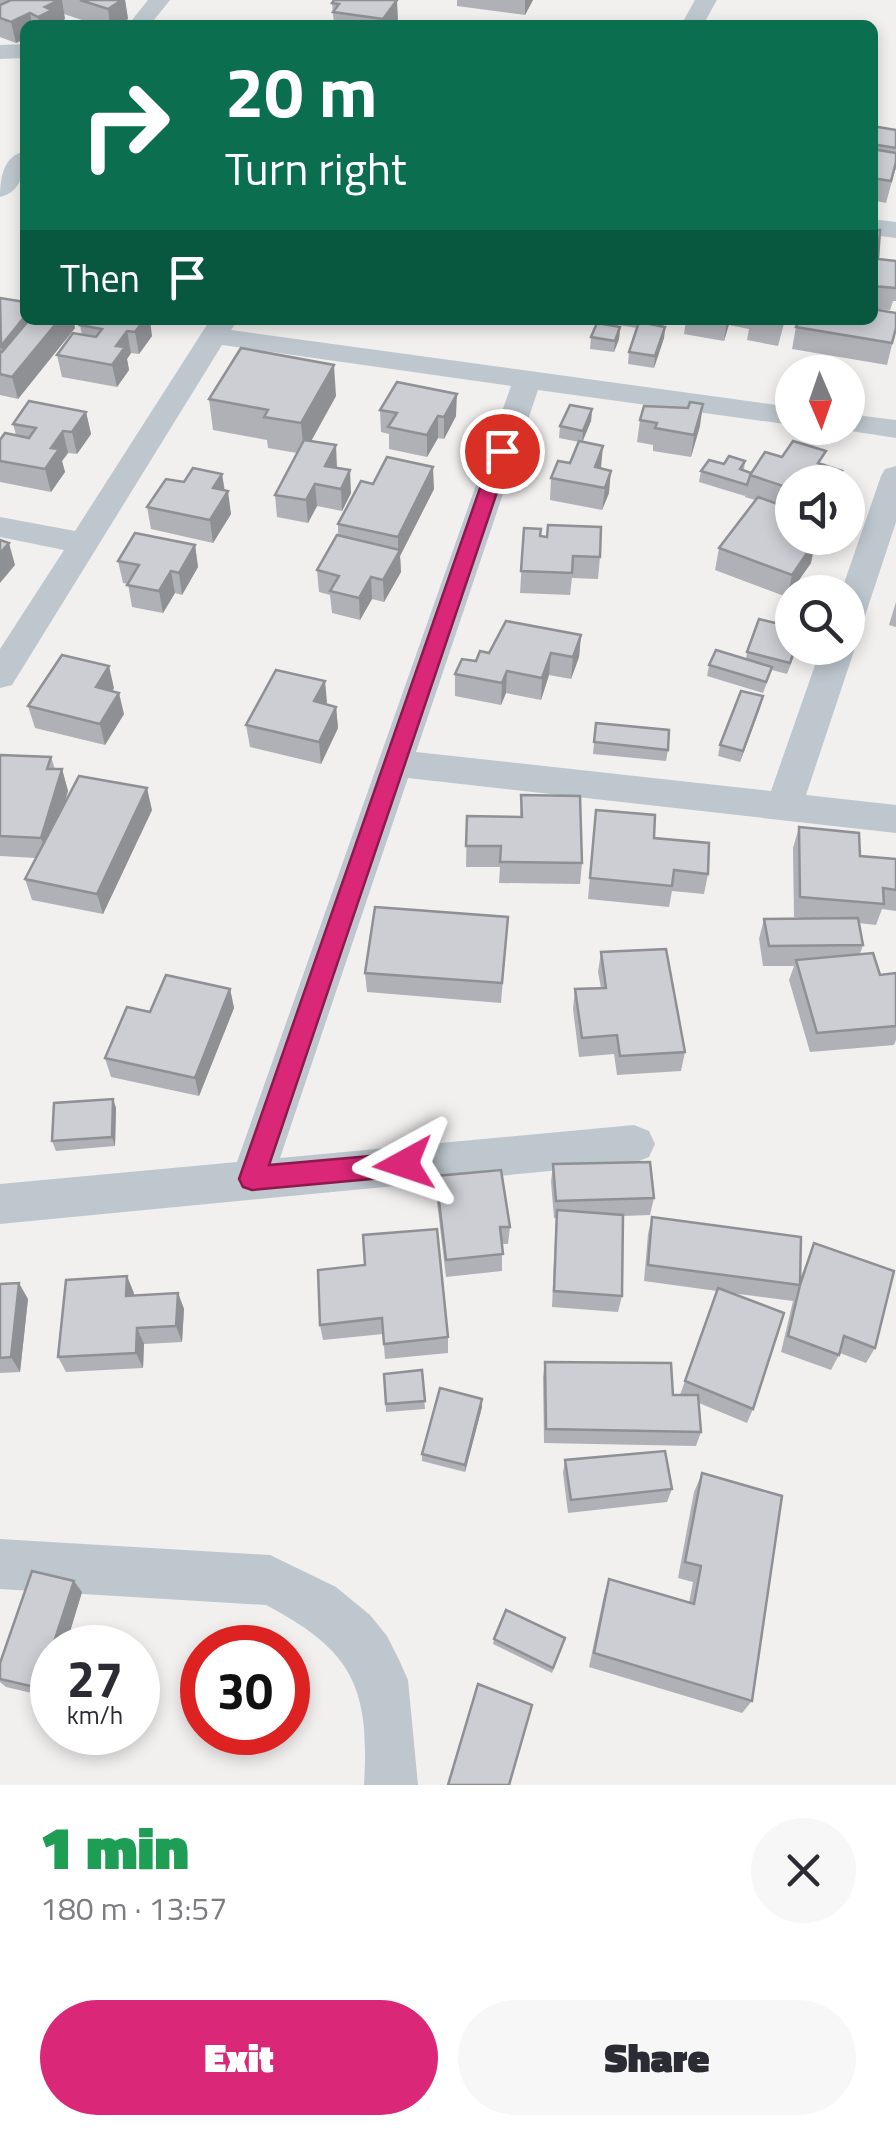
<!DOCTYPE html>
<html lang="en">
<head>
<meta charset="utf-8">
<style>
  :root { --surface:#fff; --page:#f7f7f7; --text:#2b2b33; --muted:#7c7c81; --accent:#db2777 }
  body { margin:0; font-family:"Titillium Web",sans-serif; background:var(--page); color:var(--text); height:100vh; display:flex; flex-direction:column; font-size:38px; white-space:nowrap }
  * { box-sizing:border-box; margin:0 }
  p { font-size:32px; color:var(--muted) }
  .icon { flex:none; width:55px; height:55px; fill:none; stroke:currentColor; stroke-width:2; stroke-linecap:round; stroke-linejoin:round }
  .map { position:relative; height:1785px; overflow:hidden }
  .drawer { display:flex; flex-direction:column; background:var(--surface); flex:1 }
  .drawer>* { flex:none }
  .hud { position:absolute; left:20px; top:20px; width:858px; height:305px; border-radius:15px; box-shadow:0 5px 15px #0003; background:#0b6e4f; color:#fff; overflow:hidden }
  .needle { width:65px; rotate:178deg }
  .buttons { position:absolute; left:775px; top:355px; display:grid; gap:20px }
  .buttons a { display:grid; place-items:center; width:90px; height:90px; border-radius:50%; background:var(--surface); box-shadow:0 5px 15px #0003; font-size:50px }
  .speed { position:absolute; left:30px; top:1625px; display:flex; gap:20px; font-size:50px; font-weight:700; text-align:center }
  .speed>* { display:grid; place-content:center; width:130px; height:130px; border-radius:50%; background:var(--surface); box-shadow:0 5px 15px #0003; line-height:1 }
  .speed small { font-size:25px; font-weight:400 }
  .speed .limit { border:15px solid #d22; background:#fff; color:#111 }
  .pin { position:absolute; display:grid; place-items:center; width:85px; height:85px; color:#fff; margin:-42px; border:5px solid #fff; border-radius:50%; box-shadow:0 2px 10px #0007 }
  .me { position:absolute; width:110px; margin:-55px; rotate:265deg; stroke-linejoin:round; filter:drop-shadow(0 0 8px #0008) }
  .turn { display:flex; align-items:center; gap:35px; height:210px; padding:0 40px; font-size:45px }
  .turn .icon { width:130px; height:130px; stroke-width:2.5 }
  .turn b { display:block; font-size:70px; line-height:85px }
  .then { display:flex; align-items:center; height:95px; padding:0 40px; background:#0003; gap:20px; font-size:38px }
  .round { display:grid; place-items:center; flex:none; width:105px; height:105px; border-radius:52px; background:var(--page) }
  .headline { display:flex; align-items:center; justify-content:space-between; height:170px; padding:0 40px }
  h1 { font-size:60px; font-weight:800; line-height:75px; color:#1e9e55 }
  .cta { display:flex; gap:20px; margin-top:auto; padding:20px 40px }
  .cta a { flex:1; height:115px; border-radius:60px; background:var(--accent); color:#fff; font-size:40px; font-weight:800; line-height:115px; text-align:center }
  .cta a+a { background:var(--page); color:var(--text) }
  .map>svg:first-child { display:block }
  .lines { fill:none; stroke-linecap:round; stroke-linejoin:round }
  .street { fill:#bec7ce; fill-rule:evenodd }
  .wall { fill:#afb1b6 }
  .shaded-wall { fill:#8f9094 }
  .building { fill:#ccced4; stroke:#8f9094; stroke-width:2.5 }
  .route { fill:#db2777; stroke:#8e194d; stroke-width:2.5 }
</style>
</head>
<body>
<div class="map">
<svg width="896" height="1785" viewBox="0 0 896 1785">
  <rect width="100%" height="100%" fill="#f2efef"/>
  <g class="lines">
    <g class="street">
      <polygon points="148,0 170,0 150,25 128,25"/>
      <polygon points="695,0 717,0 703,25 681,25"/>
      <polygon points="25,44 25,58 0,59 0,45"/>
      <path d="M25,151C25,170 22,192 0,197C0,178 3,156 25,151Z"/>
      <polygon points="872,219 896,222 896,238 872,235"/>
      <polygon points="210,320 238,320 231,330 792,407 792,425 538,390 416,752 771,791 821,648 848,648 848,639 855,648 806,795 896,805 896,833 408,778 280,1158 634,1125 649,1131 655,1144 649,1157 634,1163 0,1224 0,1184 237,1162 511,386 222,345 12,685 0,688 0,649 64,550 0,537 0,517 75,531"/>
      <polygon points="848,414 896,420 896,438 838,429 848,428"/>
      <polygon points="896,466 896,522 864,619 860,627 848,630 848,592 841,592 881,476 885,469"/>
      <path d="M0,1539L270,1555L336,1587L370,1615L387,1636L400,1662L408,1680L418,1785H364C370,1687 353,1651 266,1605L0,1589Z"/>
    </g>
  </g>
  <g class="wall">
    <polygon points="0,0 125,0 128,19 119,25 97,25 64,14 65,19 55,25 25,25 16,43 0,37"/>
    <polygon points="457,0 533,0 525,15 457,6"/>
    <polygon points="332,3 398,20 394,25 334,25"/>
    <polygon points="872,126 896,130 896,170 895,170 886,203 872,200"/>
    <polygon points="872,230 878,259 896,261 896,301 893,301 890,310 872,309"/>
    <polygon points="0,298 25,320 73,320 75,328 18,399 0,395"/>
    <polygon points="83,320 152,336 139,354 131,353 127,359 129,370 117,387 62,377 57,355 82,335 80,325"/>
    <polygon points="563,320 592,320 590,325"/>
    <polygon points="613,320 647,320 645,323 665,327 664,338 654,368 628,364 629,352 637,328 613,324"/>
    <polygon points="686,320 785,320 778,346 747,340 749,329 729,325 724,341 684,334"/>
    <polygon points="620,327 619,339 614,352 590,349 591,337"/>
    <polygon points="796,327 896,328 887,365 792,349"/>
    <polygon points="336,396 311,441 337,468 351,493 342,511 317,506 308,523 277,517 275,495 297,453 268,448 267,440 213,430 209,399"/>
    <polygon points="592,409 591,421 582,442 601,469 609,493 602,510 550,500 551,478 570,463 579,442 559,438 560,426"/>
    <polygon points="380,410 456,416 444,439 438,438 427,457 389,449 389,434 381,432"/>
    <polygon points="86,412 91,434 77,454 68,453 62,461 65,472 51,492 0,482 0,440 16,435 13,424"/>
    <polygon points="640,420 700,426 691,457 653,451 653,445 637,442"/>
    <polygon points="745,461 744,470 792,482 792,513 785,511 785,513 811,563 787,597 715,570 719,548 755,500 745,497 746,494 745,496 699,482 701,471 724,464"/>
    <polygon points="222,474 225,491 231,514 213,543 151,529 147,507 184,482"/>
    <polygon points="373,484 434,489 400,556 401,572 384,602 372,599 360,620 332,613 330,595 319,592 317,570 338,536 338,524"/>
    <polygon points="524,528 540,536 600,557 598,579 572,578 570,595 520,593"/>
    <polygon points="195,545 198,567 182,595 175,593 163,613 132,607 128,584 123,583 118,561"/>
    <polygon points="896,602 896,627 889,625"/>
    <polygon points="581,635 579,657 571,679 549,675 541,700 506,693 501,705 455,696 455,674 489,653"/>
    <polygon points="797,648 787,674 772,670 763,693 707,676 709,665 746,659 747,652"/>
    <polygon points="114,688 112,691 124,714 105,745 35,728 28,706"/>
    <polygon points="763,696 740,762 718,756 720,745"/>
    <polygon points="327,702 326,704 336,707 338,728 321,764 250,747 246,725"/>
    <polygon points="596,723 668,750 666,761 593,754"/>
    <polygon points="0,755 51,757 55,769 62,769 68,791 64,803 152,810 103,914 32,900 25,879 36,858 0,856"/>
    <polygon points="521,795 582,863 580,884 499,883 500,867 466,867 467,816 520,817"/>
    <polygon points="799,827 860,856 896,859 896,911 882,909 876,925 859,923 863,945 860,954 880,975 896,973 896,1040 894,1045 810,1052 789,980 794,966 763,966 759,939 764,919 811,919 794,917 793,848"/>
    <polygon points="594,831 708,874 704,894 672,891 669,907 588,899"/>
    <polygon points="508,917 501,1003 367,992 365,973"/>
    <polygon points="601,952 685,1052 681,1071 617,1075 614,1054 579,1057 573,1009 575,989 601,988 598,972"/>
    <polygon points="230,989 234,1008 199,1096 111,1077 105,1058 150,1012"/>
    <polygon points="113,1099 116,1108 115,1146 56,1151 52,1141"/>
    <polygon points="553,1164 654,1198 650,1215 623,1216 622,1296 618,1312 552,1307 556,1218 554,1218 551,1182"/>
    <polygon points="436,1176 510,1227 508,1244 502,1244 502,1271 446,1277 436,1194"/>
    <polygon points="652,1217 800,1279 814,1243 875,1348 866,1363 840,1353 831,1370 781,1352 793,1301 731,1293 753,1409 747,1423 699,1403 701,1432 696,1446 544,1443 543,1377 545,1362 673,1395 680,1395 717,1291 644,1281 648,1234"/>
    <polygon points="318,1270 448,1337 448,1353 385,1359 383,1334 323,1340 320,1325"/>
    <polygon points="127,1276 134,1296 178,1293 184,1309 182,1342 144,1344 143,1368 66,1372 58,1357"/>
    <polygon points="0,1284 28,1299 20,1372 0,1373"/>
    <polygon points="422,1370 425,1409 386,1412 384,1374"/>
    <polygon points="482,1399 482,1407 465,1472 422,1461 422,1454"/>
    <polygon points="565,1460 672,1489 667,1502 568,1513 563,1473"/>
    <polygon points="702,1473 752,1701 742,1713 589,1667 604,1595 609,1579 689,1603 693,1582 678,1578 694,1492"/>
    <polygon points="82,1592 65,1648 52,1648 49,1697 6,1687 0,1682 0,1663"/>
    <polygon points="494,1639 563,1644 552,1673 493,1644"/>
  </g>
  <g class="shaded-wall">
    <polygon points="59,0 62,0 65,19 55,25 40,25 38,17 45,7"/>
    <polygon points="122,0 125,0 128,19 119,25 110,25 108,9"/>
    <polygon points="397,0 398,20 394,25 384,25 383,19"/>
    <polygon points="525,0 533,0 525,15"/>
    <polygon points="30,13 32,25 25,25 25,39 16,43 11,22"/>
    <polygon points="25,316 25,320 39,320 7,369 1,346"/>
    <polygon points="59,320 73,320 75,328 18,399 12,377"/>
    <polygon points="144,320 150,320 152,336 139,354 135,332"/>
    <polygon points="727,320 730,320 724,341"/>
    <polygon points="620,327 619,339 614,352 615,341"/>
    <polygon points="665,327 664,338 654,368 655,356"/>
    <polygon points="127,331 131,353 127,359 129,370 117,387 112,365 116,346"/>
    <polygon points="334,365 336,396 304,454 301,423"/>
    <polygon points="457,394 456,416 444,439 444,417"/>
    <polygon points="703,404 700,426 691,457 694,435"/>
    <polygon points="592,409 591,421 582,443 583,431"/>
    <polygon points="86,412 91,434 77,454 72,432"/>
    <polygon points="438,416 438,438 427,457 427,435"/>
    <polygon points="63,431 68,453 62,461 65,472 51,492 45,469 51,448"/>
    <polygon points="336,445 337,468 327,488 325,466"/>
    <polygon points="603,446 601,468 594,486 595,467"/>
    <polygon points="433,467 434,489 400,556 401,572 384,602 383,580 398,553 398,537"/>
    <polygon points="350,470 351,493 342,511 341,489"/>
    <polygon points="611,471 609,493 602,510 605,488"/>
    <polygon points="222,474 225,495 228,491 231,514 213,543 210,520 213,488"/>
    <polygon points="315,484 317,506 308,523 306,500"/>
    <polygon points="816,540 811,563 787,597 792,575"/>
    <polygon points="9,543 15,565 0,583 0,553"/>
    <polygon points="195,545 198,567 182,595 179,573"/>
    <polygon points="171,571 175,593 163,613 159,591"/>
    <polygon points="371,577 372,599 360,620 359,598"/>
    <polygon points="581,635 579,657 571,679 573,657"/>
    <polygon points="551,653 549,675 541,700 542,678"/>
    <polygon points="109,666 114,688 101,709 96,687"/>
    <polygon points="507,671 506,693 501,705 502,683"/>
    <polygon points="325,681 327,702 316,723 314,701"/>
    <polygon points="119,693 124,714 105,745 100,724"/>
    <polygon points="763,696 760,708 740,762 743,751"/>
    <polygon points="336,707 338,728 321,764 319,742"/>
    <polygon points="62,769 68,791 48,859 41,838"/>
    <polygon points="147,788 152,810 103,914 97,894"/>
    <polygon points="230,989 234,1008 199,1096 195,1078"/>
    <polygon points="113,1099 116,1108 115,1146 112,1137"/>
    <polygon points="127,1276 134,1293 133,1312 126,1296"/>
    <polygon points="19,1283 28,1299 20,1372 11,1357"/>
    <polygon points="178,1293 184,1309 182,1342 176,1326"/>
    <polygon points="137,1328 144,1344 143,1368 136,1353"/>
    <polygon points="482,1399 482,1407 465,1472 465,1465"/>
    <polygon points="74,1581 82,1592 65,1648 52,1648 52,1685 49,1697 39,1688"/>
  </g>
  <g class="building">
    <polygon points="11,0 59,0 45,7 52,10 38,17 30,13 11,22 0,18 0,5"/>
    <polygon points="80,0 122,0 108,9"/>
    <polygon points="334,0 397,0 383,19 333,12 339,4 332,3"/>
    <polygon points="872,126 896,130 896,148 872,144"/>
    <polygon points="872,149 896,153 896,162 891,181 872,178"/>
    <polygon points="872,230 880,230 878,259 896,261 896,288 872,286"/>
    <polygon points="0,298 25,302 25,316 1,346"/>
    <polygon points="872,309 896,313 896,328 892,343 796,327 799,320 872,320"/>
    <polygon points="29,320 59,320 12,377 0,374 0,351 2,352"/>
    <polygon points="83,320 144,320 135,332 127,331 116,346 125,347 112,365 57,355 73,333 96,337 102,329 80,325"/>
    <polygon points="761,320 783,320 782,324"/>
    <polygon points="639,322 665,327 655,356 629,352"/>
    <polygon points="597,323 620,327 615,341 591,337"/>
    <polygon points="241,348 334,365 301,423 264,417 268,410 209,399"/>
    <polygon points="397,382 457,394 444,417 438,416 427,435 388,427 397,413 380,410"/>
    <polygon points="29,401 86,412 72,432 63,431 51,448 59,449 45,469 0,461 0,440 5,433 29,438 36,428 13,424"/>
    <polygon points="690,402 703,404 694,435 655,428 657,423 640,420 644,406 688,408"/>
    <polygon points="570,405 592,409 583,431 560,426"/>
    <polygon points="304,440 336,445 325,466 350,470 341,489 315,484 306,500 275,495"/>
    <polygon points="579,441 603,446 595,467 611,471 605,488 551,478 558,461 570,463"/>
    <polygon points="793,441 826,451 818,463 842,471 834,482 792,482 792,489 750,475 765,452 782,457"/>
    <polygon points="729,456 745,461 740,469 751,473 747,485 701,471 709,460 724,464"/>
    <polygon points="387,457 433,467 398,537 338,524 361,481 373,484"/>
    <polygon points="193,468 222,474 213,488 228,491 210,520 147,507 166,479 184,482"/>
    <polygon points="758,497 786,507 782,512 792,516 788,523 792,524 792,538 808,538 816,540 792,575 719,548"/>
    <polygon points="548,525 601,527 600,557 573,556 572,573 521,571 524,528 541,529 540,536 547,537"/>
    <polygon points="135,533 195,545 179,573 171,571 159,591 127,585 139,565 118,561"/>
    <polygon points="337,535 400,550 383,580 371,577 359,598 330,591 339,576 317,570"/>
    <polygon points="0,540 9,543 0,553"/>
    <polygon points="759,619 792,627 792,648 795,648 790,663 747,652"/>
    <polygon points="506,621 581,635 573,657 551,653 542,678 507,671 502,683 455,674 462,659 476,661 480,651 489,653"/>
    <polygon points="716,650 772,667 766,682 709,665"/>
    <polygon points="62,655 109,666 96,687 119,693 100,724 28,706"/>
    <polygon points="276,670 325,681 314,701 336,707 319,742 246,725"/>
    <polygon points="741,691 763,696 743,751 720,745"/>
    <polygon points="596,723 669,730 668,750 594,742"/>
    <polygon points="0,755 51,757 47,769 62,769 41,838 0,836"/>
    <polygon points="79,776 147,788 97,894 25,879"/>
    <polygon points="521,795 580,796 582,863 500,862 501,846 466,846 467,816 522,817"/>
    <polygon points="596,810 655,815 654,838 709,843 708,874 674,870 672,886 590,878"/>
    <polygon points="799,827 859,833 860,856 896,859 896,890 883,888 884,904 800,897"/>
    <polygon points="375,907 508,917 502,983 365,973"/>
    <polygon points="858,918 863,945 769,946 764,919"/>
    <polygon points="666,949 685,1052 620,1056 617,1035 582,1038 575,989 606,988 601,952"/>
    <polygon points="873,953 880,975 896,973 896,1026 817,1033 796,960"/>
    <polygon points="166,975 230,989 195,1078 105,1058 127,1007 150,1012"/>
    <polygon points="113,1099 112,1137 52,1141 54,1103"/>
    <polygon points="650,1162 654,1198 556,1201 553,1164"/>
    <polygon points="501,1170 510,1227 500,1227 503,1254 446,1260 436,1176"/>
    <polygon points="557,1210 623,1215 622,1296 554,1291"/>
    <polygon points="652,1217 801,1237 800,1285 814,1243 894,1271 875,1348 844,1336 839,1355 788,1336 800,1285 648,1265"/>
    <polygon points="437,1229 448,1337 384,1344 382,1318 320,1325 318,1270 365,1265 363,1235"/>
    <polygon points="127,1276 126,1296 178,1293 176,1326 137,1328 136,1353 58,1357 66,1280"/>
    <polygon points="19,1283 11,1357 0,1358 0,1284"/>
    <polygon points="718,1288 784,1313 753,1409 685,1381"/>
    <polygon points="545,1362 671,1363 673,1395 698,1395 701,1432 546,1429"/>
    <polygon points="422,1370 425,1401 386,1404 384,1374"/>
    <polygon points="440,1388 482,1399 465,1465 422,1454"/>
    <polygon points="665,1451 672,1489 571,1500 565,1460"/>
    <polygon points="702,1473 782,1496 752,1701 594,1653 609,1579 694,1604 701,1566 685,1562"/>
    <polygon points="32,1571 74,1581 39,1688 0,1679 0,1663"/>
    <polygon points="506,1610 565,1638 553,1668 494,1639"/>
    <polygon points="478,1684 532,1705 509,1785 448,1785"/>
  </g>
  <polygon class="route" points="502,446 511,451 269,1165 404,1153 414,1156 417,1164 414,1173 404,1176 252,1190 243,1187 239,1179 493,451"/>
</svg>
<div class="buttons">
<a><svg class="needle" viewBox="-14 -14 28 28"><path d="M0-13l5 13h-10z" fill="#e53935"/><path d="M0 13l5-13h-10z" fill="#7c7c81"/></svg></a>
<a><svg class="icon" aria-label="sound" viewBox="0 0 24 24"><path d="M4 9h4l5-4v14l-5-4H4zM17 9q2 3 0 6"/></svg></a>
<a><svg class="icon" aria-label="search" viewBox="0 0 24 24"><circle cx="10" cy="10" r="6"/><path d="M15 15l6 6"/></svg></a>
</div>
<div class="speed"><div>27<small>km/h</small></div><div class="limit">30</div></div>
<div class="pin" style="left:502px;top:451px;background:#d93025"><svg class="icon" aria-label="arrive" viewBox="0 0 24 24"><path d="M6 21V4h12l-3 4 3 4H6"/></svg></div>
<svg class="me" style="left:404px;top:1164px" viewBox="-20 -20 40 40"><path d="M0-17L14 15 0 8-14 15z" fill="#db2777" stroke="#fff" stroke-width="4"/></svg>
<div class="hud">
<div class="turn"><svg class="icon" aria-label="right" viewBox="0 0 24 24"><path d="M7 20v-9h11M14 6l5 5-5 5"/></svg><div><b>20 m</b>Turn right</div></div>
<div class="then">Then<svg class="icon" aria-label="arrive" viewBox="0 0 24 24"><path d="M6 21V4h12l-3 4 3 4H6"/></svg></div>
</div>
</div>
<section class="drawer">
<div class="headline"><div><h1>1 min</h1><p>180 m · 13:57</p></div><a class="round"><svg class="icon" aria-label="close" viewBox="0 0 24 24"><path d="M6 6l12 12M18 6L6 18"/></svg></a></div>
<div class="cta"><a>Exit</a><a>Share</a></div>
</section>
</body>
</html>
